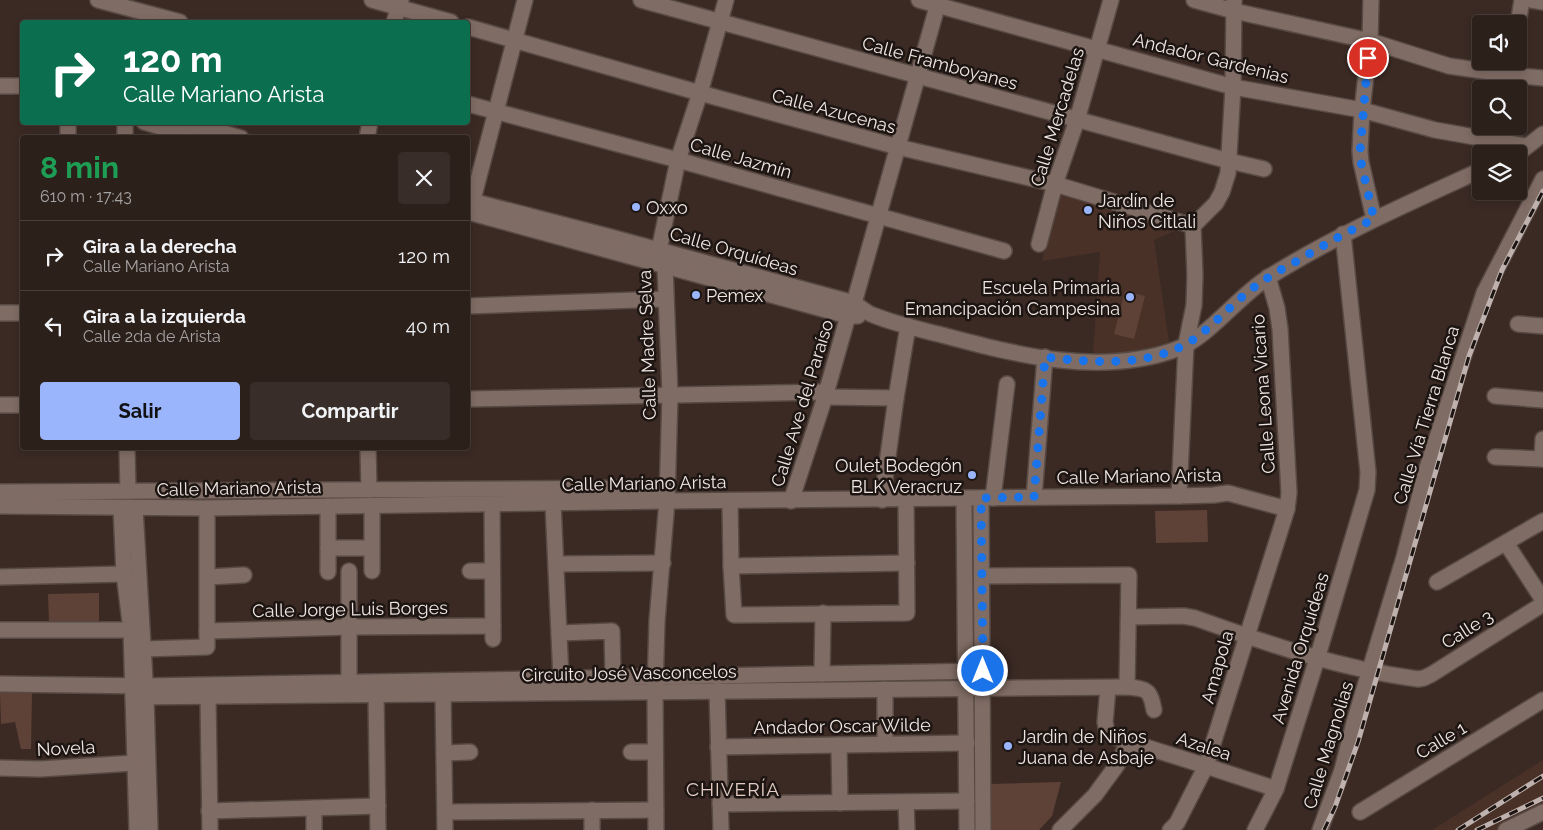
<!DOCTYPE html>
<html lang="es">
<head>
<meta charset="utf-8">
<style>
  :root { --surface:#2c201b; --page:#382d28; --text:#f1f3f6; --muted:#a6a3a3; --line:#483e3a; --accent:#9bb5fd }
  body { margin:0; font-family:Raleway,sans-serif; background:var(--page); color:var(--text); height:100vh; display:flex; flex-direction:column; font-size:19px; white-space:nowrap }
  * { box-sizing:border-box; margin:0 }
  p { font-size:16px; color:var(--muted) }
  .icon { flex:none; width:28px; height:28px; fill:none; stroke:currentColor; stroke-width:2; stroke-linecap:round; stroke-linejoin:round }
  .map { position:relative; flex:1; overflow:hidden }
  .panel { position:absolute; left:20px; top:135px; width:450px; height:315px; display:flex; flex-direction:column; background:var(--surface); border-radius:5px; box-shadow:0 2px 8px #0003,0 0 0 1px var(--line) }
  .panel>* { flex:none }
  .guide { position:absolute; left:20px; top:20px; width:450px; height:105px; border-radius:5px; box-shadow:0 2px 8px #0003,0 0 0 1px var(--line); background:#0b6e4f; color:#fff; overflow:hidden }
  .controls { position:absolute; left:1472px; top:15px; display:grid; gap:10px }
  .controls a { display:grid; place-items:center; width:55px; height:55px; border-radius:5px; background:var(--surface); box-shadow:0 2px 8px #0003,0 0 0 1px var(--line); font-size:25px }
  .pin { position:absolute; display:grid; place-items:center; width:42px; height:42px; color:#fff; margin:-21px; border:2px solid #fff; border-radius:50%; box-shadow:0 1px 5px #0007 }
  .me { position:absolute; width:55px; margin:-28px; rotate:0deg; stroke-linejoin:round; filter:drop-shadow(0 0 4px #0008) }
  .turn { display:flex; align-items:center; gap:18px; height:105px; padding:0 20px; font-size:22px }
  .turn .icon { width:65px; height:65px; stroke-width:2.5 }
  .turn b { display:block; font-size:35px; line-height:42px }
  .round { display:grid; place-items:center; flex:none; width:52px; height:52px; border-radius:5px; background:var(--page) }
  .headline { display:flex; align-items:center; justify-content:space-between; height:85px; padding:0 20px }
  h1 { font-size:30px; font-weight:700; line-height:38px; color:#1e9e55 }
  .action { display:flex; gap:10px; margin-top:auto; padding:10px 20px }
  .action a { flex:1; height:58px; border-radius:5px; background:var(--accent); color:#111; font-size:20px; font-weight:700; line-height:58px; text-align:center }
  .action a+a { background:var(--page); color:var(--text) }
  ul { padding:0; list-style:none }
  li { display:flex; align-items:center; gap:15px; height:70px; padding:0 20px; border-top:1px solid var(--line) }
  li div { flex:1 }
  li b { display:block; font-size:19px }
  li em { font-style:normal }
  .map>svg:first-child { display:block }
  .built { fill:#493128 }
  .green { fill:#5f4237 }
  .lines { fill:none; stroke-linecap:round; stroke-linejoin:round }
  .minor-casing { stroke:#574943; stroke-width:18 }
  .minor { stroke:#7f6c64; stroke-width:15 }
  .rail-casing { stroke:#bfb2ae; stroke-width:5 }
  .rail { stroke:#1c1512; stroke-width:3; stroke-dasharray:9; stroke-linecap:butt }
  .route { stroke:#1a73e8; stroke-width:9; stroke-dasharray:0 16.2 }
  .poi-dot { fill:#9bb5fd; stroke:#1c1512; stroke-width:2 }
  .labels { text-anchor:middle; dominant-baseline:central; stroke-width:5; stroke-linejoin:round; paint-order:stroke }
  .street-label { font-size:18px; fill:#f0e5e1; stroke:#1c1512 }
  .poi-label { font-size:18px; fill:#f0e5e1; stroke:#1c1512; text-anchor:start }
  .neighbourhood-label { font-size:19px; letter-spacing:1px; fill:#e1cbc2; stroke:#1c1512 }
</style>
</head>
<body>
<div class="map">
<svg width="1543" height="830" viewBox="0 0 1543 830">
  <rect width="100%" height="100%" fill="#3b2a24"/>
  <g class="built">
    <polygon points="1059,193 1184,227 1154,240 1169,342 1128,354 1093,354 1100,252 1042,261"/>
    <polygon points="1543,760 1543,808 1499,830 1432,830"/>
  </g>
  <g class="green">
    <polygon points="1125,291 1145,296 1134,339 1114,334"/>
    <polygon points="1207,510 1208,542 1156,543 1155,511"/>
    <polygon points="99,593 99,621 49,622 48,594"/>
    <polygon points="0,692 32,692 31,749 21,749 15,722 1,724"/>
    <polygon points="1061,782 1052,816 1039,830 990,830 991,784"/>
  </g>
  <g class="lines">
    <defs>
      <g id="minor">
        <polyline points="98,0 180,22"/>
        <polyline points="372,0 451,22"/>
        <polyline points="641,0 1229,161 1264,169"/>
        <polyline points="919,0 1233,87 1362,110 1435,130 1526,146"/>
        <polyline points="1194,0 1234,11 1370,41 1449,66 1511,75 1543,78"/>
        <polyline points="1371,0 1370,41 1362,110 1360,151 1361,162 1374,219"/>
        <polyline points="1531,0 1543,2"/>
        <polyline points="394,22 401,0"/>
        <polyline points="1518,24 1522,0"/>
        <polyline points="468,27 700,93 898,147 1055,184 1193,226"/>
        <polyline points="0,86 22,86"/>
        <polyline points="468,104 678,160 1004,251"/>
        <polyline points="144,122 198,138"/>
        <polyline points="186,122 241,138"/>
        <polyline points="68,138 68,122"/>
        <polyline points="125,138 125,122"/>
        <polyline points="367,138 370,122"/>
        <polyline points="1520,152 1543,134"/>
        <path d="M468,200L607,236L854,303C860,307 867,313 873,315C895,324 919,329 942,335C1017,355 1101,377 1177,349C1209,337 1238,296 1269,277C1336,235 1409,203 1481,170"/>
        <polyline points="470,211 525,0"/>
        <polyline points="468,212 848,316 858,316"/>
        <polyline points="1039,244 1055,184 1077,120 1111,0"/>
        <polyline points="468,306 666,299"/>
        <polyline points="0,313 22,313"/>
        <polyline points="1518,324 1543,326"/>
        <polyline points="1495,396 1543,400"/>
        <polyline points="825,397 896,398"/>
        <polyline points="468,399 826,392"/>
        <polyline points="0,405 22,405"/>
        <polyline points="127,448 128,491"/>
        <polyline points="368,448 369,490"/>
        <polyline points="1495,457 1543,459"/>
        <polyline points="1542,459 1543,439"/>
        <polyline points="0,492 667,488"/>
        <polyline points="1179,496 1186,344 1194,305 1195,275 1193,226 1216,203 1222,192 1228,173 1233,87 1234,0"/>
        <polyline points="1034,497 1045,357"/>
        <polyline points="964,498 967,830"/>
        <polyline points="981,498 983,830"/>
        <polyline points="993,498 1007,384"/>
        <polyline points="882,500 896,398 908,326"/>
        <polyline points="730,501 731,566 734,615 907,613 906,500"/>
        <polyline points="791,501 825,397 848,316 854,303 939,0"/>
        <polyline points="553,503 561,678"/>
        <polyline points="492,504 493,639"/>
        <polyline points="0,506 207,508 667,501 1179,496 1214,495 1228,493 1287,509"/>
        <polyline points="328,506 328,572"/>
        <polyline points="372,506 372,571"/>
        <polyline points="121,508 124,574 131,630 137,830"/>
        <polyline points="135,508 146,697 150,830"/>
        <polyline points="1506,543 1543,600"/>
        <polyline points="328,548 372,548"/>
        <polyline points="556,564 663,563"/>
        <polyline points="731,566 907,563"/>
        <polyline points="470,571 492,571"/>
        <polyline points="983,576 1129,575 1127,687"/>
        <polyline points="0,577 124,574"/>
        <polyline points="208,577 244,575"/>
        <polyline points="1437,582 1543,521"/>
        <path d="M1129,617L1183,616L1195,618C1268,644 1341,669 1418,679L1424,678L1432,674L1543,604"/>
        <polyline points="0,630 131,630"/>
        <polyline points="207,631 350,627 493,626"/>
        <polyline points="559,633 612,631 613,678"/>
        <polyline points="144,649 207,647 207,508"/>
        <polyline points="822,674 823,613"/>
        <polyline points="349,682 349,571"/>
        <polyline points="0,684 145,686 983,671"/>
        <polyline points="1108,688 1105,722 1107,732 1114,737 1206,766 1276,789"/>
        <polyline points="885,689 885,744"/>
        <polyline points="717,690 721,830"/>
        <polyline points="443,693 445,830"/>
        <polyline points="376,694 378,830"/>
        <polyline points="208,696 210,830"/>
        <path d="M133,697L1127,687C1147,689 1150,689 1154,710"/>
        <polyline points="839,745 840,803"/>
        <polyline points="718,747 967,743"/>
        <polyline points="631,752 655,752"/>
        <polyline points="444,753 470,752"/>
        <polyline points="0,768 40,769 134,763"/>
        <polyline points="906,802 907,830"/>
        <polyline points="720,804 967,801"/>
        <polyline points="314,808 314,830"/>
        <polyline points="592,810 592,830"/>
        <polyline points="209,811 378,806"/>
        <polyline points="445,812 656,810"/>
        <polyline points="1360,812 1543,700"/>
        <polyline points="656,830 655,690 657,621 667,501 670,395 665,266 659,250 678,160 700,93 726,0"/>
        <polyline points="1060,830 1095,795 1117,765 1129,741"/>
        <polyline points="1170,830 1177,823 1206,766 1287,509 1289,493 1280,329 1277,308 1268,277"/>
        <polyline points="1255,830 1276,789 1317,659 1367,490 1368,472 1343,234"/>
        <polyline points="1320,830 1342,770 1355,719 1404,557 1426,471 1484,293 1543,179"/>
        <polyline points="1506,830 1543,812"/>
      </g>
    </defs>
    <use href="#minor" class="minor-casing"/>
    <use href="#minor" class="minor"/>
    <defs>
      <g id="rail">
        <polyline points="1324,830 1335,807 1358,742 1469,356 1502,270 1543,191"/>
        <polyline points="1458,830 1543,776"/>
        <polyline points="1477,830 1543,798"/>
      </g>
    </defs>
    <use href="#rail" class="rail-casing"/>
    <use href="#rail" class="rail"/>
  </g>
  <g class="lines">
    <path class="route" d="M983,671L981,498L1034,497L1045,357C1094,363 1155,368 1197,337C1218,321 1236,300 1257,285C1270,276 1283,268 1297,261C1322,246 1347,232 1374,219L1361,162L1360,151L1368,58"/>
  </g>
  <g class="poi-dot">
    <circle cx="636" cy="207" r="5"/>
    <circle cx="1088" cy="210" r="5"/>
    <circle cx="696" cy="295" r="5"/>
    <circle cx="1130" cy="297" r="5"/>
    <circle cx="972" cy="475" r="5"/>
    <circle cx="1008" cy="746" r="5"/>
  </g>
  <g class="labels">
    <g class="street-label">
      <text transform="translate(1211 58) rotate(14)">Andador Gardenias</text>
      <text transform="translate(940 63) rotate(15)">Calle Framboyanes</text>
      <text transform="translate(834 111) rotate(15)">Calle Azucenas</text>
      <text transform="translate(1057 117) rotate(-73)">Calle Mercadelas</text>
      <text transform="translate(741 158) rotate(16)">Calle Jazmín</text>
      <text transform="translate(734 251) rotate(16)">Calle Orquídeas</text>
      <text transform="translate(647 345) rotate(-92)">Calle Madre Selva</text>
      <text transform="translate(1263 394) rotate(-94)">Calle Leona Vicario</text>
      <text transform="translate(802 403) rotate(-73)">Calle Ave del Paraíso</text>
      <text transform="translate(1426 415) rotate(-73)">Calle Vía Tierra Blanca</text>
      <text transform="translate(1139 476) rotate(-1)">Calle Mariano Arista</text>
      <text transform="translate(644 483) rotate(-1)">Calle Mariano Arista</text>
      <text transform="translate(239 488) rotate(-1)">Calle Mariano Arista</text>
      <text transform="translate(350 609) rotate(-1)">Calle Jorge Luis Borges</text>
      <text transform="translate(1467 629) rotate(-32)">Calle 3</text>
      <text transform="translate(1300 648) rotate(-73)">Avenida Orquídeas</text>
      <text transform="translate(1217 667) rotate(-74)">Amapola</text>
      <text transform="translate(629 673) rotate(-1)">Circuito José Vasconcelos</text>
      <text transform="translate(842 726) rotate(-1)">Andador Oscar Wilde</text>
      <text transform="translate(1441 740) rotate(-31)">Calle 1</text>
      <text transform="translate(1328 745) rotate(-73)">Calle Magnolias</text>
      <text transform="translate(1204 746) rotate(18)">Azalea</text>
      <text transform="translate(66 748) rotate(-3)">Novela</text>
    </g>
    <g class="poi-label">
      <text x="1098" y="200">Jardín de<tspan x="1098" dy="21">Niños Citlali</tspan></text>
      <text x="646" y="207">Oxxo</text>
      <text x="1120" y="287" text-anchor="end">Escuela Primaria<tspan x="1120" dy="21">Emancipación Campesina</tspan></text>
      <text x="706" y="295">Pemex</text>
      <text x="962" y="465" text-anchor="end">Oulet Bodegón<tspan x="962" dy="21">BLK Veracruz</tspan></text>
      <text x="1018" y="736">Jardin de Niños<tspan x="1018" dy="21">Juana de Asbaje</tspan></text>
    </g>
    <g class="neighbourhood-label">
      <text x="733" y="789">CHIVERÍA</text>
    </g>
  </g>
</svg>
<div class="controls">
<a><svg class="icon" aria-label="sound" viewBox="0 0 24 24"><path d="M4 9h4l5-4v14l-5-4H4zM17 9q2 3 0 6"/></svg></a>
<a><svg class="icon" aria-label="search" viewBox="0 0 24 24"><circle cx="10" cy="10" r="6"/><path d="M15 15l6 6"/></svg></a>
<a><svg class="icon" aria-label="layers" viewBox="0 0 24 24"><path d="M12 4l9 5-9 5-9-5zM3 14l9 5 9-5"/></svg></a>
</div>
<div class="pin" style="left:1368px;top:58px;background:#d93025"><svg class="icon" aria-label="arrive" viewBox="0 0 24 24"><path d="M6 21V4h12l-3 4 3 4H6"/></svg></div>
<svg class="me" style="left:983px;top:671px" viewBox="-20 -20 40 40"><circle r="17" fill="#1a73e8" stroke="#fff" stroke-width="3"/><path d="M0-11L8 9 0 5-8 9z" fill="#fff"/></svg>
<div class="guide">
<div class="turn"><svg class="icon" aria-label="right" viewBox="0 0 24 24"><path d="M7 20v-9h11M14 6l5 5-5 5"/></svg><div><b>120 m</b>Calle Mariano Arista</div></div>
</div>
<section class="panel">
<div class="headline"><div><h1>8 min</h1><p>610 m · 17:43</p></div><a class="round"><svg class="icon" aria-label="close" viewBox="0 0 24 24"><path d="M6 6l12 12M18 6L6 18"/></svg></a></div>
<ul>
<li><svg class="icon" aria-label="right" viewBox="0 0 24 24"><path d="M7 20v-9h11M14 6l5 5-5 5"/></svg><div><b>Gira a la derecha</b><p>Calle Mariano Arista</p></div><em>120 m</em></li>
<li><svg class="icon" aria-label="left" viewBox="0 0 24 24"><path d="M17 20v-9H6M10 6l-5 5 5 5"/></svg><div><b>Gira a la izquierda</b><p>Calle 2da de Arista</p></div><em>40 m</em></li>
</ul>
<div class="action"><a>Salir</a><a>Compartir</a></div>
</section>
</div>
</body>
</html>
